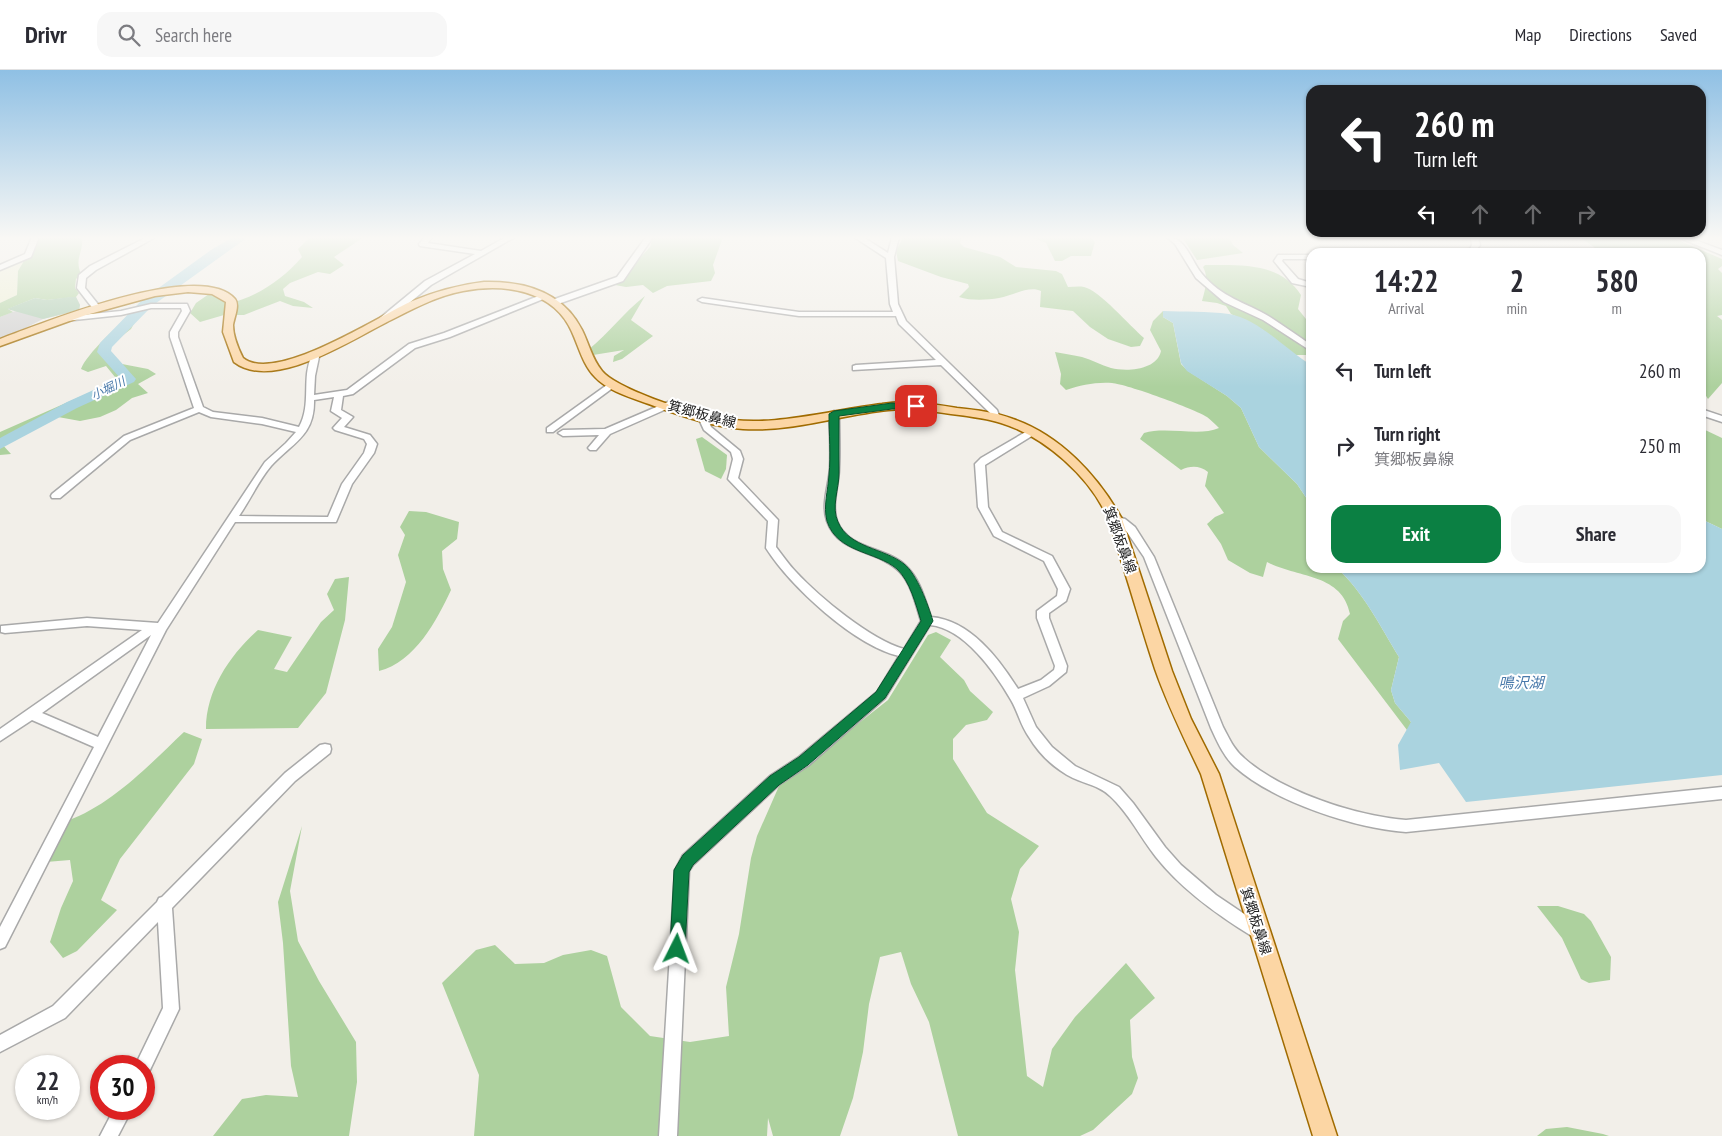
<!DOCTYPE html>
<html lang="en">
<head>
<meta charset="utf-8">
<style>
  :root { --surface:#fff; --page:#f7f7f7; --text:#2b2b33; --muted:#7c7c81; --line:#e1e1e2; --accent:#0b8043 }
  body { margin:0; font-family:"PT Sans Narrow","Noto Sans JP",sans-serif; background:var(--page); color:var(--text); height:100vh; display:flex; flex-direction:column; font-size:19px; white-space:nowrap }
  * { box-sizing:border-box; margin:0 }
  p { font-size:16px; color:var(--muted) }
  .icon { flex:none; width:28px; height:28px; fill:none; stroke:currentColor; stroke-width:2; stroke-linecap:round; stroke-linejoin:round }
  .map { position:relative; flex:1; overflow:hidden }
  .details { position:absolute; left:1306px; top:178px; width:400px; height:325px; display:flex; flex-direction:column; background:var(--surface); border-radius:15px; box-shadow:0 1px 4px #0004 }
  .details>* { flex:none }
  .hud { position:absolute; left:1306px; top:15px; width:400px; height:152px; border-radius:15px; box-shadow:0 1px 4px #0004; background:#202124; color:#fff; overflow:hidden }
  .speed { position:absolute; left:15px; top:985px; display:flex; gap:10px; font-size:25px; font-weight:700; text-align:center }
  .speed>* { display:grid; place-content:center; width:65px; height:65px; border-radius:50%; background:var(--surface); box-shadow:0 1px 4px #0004; line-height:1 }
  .speed small { font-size:12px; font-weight:400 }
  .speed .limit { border:8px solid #d22; background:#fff; color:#111 }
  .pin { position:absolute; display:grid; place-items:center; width:42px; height:42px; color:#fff; margin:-21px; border-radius:10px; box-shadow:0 2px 8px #0006 }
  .me { position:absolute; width:55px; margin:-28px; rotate:3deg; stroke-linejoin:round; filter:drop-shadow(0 0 4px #0008) }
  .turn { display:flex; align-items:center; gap:18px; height:105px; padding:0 25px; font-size:22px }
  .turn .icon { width:65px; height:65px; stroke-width:2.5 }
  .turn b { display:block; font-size:35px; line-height:42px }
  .lanes { display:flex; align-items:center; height:48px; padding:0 25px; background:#0003; justify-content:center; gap:25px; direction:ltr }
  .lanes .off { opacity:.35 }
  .eta { display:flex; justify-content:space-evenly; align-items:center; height:85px; text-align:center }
  .eta b { font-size:30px; font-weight:700; line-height:35px }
  .cta { display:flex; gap:10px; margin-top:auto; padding:10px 25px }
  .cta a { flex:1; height:58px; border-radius:15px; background:var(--accent); color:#fff; font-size:20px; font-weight:700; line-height:58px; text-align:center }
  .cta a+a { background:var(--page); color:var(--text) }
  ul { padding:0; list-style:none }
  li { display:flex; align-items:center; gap:15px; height:75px; padding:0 25px }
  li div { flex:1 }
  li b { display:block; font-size:19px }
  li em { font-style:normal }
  header { display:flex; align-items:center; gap:30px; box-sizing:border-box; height:70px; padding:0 25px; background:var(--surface); border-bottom:1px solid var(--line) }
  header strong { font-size:24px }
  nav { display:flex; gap:28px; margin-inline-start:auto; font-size:18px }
  .search { width:350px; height:45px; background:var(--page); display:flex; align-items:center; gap:12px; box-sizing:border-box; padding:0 18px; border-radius:15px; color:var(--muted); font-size:19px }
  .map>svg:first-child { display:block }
  .religious { fill:#d0d0d0 }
  .farmland { fill:#eef0d5 }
  .forest { fill:#add19e }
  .cemetery { fill:#aacbaf }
  .water { fill:#aad3df }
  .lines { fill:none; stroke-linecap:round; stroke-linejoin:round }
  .river { fill:#aad3df; fill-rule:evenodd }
  .minor-casing { stroke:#a9a9a9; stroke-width:3 }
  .major-casing { stroke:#a06b00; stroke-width:3 }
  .minor { fill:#fff; fill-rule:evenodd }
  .major { fill:#fcd6a4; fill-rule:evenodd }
  .route { fill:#0b8043; stroke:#07532c }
  .labels { text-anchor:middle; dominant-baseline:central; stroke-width:4; stroke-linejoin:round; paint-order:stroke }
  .far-water-label { font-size:12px; font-style:italic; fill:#4a7aab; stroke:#fff }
  .street-label { font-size:14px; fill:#222; stroke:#fff }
  .water-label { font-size:15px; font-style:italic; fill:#4a7aab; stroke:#fff }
</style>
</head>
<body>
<header>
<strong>Drivr</strong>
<div class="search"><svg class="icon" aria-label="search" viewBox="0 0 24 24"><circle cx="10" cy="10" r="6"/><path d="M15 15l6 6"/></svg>Search here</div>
<nav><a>Map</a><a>Directions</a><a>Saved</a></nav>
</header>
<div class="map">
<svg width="1722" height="1066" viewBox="0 0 1722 1066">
  <rect width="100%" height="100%" fill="#f2efe9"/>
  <polygon class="religious" points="76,227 80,235 79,240 43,249 0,271 0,247 12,242"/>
  <polygon class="farmland" points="25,188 18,201 17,225 0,233 0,199"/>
  <g class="forest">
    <path d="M38,167H82C84,182 74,188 81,204L76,209L75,218L79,223L76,227L47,230L35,228L8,239L13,242L0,247V233L17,225L18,201Z"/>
    <path d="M310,167H364L334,187L344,195L330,204L318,202L290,213L283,219L285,226L304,232L313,238L293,236L280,231L244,245H224L200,252L190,243L196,233L209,224L221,228L227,234C257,227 282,210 302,187L298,179Z"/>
    <polygon points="653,167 723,167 713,195 715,203 711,211 667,216 653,223 643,215 626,217 615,215 650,177"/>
    <path d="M903,167H962L960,173L964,177L1000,187L1016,197L1056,201L1062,204L1068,217C1073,217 1079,216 1084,217C1099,220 1130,256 1144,268L1140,276L1131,277L1108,269L1090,257L1073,241L1040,237L1041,221C1029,215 1012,226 999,228C987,230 971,231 959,227L969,217L968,214L941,207L898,191L896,181Z"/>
    <polygon points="1031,167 1091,167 1095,172 1091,186 1071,186 1062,191 1055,191 1046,173"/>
    <polygon points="1182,167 1229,167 1233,175 1243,183 1197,190"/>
    <polygon points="1580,167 1671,167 1722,189 1722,196 1718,199 1722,203 1722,245 1717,246 1722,250 1722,313 1708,329 1701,318 1701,182 1595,182 1595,178"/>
    <path d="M1205,195C1241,195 1280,192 1301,225L1298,239L1306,249L1311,251V285H1294L1263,260L1231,244L1226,236L1217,233L1202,231C1205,220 1209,207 1203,197Z"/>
    <path d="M645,226L631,250L653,266L622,289L613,292L614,286L624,280L593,285L588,280C609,263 624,242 645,226Z"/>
    <path d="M1163,241V247L1173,253L1181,294L1188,301L1227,326L1241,338L1259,377L1297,414L1311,435V498H1337C1364,523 1380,556 1399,587L1391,620L1395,633L1411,652L1410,664L1338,569L1343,551L1350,544C1342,503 1297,508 1267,492L1263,507L1250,503L1228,490L1221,474L1207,454L1215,447L1224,443L1205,416L1208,402C1199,395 1190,396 1181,400L1140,369L1144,363C1167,356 1199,367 1219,358C1215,354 1211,350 1207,347C1195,339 1126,314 1112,313C1095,312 1081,315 1066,320L1060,314L1061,304L1055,282C1064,284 1074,285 1082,287C1092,290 1101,295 1111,298C1127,302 1157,300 1161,281L1150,260L1153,251Z"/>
    <path d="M134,246L137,248L131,259L113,273L108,281L122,294L148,299L156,304L138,314L148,323L132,328L116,340L100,347L80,351L58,347L1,373L11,384L0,385V362L109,314L115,307L106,296L88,302L81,299C86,285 121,250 134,246Z"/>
    <polygon points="1701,358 1722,368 1722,459 1701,449"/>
    <polygon points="702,367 727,385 726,399 721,409 705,401 696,369"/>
    <path d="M409,441L426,442L459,452L457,469L442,481L443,499L451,520C437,550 415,592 379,601L378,579L392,557L406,512L398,485L405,465L400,457Z"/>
    <path d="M349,507L345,550L326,623L298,658L206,659C206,620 230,585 258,560L292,567L274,599L287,602L321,552L334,540L327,524L335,509Z"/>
    <polygon points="936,562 951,570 940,587 964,610 970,621 993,642 987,650 966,655 953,669 953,689 987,743 1039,776 1020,799 1011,829 1019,862 1015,900 1027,1006 1043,1017 1052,979 1075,947 1126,893 1155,928 1130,950 1132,987 1138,1008 1132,1024 1093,1060 1080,1066 958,1066 929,952 911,914 901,882 880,887 869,934 863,982 853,1028 840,1066 773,1066 768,1048 767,1066 474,1066 479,1005 442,913 476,880 495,875 515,894 544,893 563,885 591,880 607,886 621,937 650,966 690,972 729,966 726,917 739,864 751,788 757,766 779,716 888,630 928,565"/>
    <path d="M184,662L202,669L194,694L120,789L101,830L117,840L77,881L63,888L50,872L61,838L73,811L70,790L46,792L67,751C113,734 149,695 184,662Z"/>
    <polygon points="302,756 290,821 298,871 319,911 356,972 357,1012 349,1066 213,1066 242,1029 266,1025 298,1027 291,996 283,873 278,832"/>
    <polygon points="1537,836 1558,836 1584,844 1591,851 1611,887 1610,910 1589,913 1581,909 1562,868"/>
    <polygon points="1567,1057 1603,1064 1609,1066 1537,1066 1546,1059"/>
  </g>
  <polygon class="cemetery" points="70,227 76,227 80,235 79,240 43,249 7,239 35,228 47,230"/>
  <g class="water">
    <path d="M1163,241C1184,242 1207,241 1229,244C1259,249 1286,280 1311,295V435L1297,414L1259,377L1241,338L1227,326L1187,301L1181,293L1173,253L1163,247Z"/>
    <path d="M1701,449L1722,459V705L1466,732L1439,693L1400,700L1398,675L1411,652L1395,633L1391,620L1399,587C1380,556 1364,523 1337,498H1701Z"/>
  </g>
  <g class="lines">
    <polygon class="river" points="233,167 248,167 152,236 112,277 111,281 136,309 134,312 77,338 0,379 0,368 67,332 120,308 97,282 100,273 142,230 211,180"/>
    <defs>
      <g id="minor">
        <polygon points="32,167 39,167 31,187 0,200 0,195 25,184"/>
        <polygon points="147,167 156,167 96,200 86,208 85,218 101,238 94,240 77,218 79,205 90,196"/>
        <polygon points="425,167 432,167 428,173 481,181 506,167 515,167 431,215 386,252 380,252 380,248 425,211 475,184 420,176 419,174"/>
        <polygon points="646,167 653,167 623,211 558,234 552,234 552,230 617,207"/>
        <polygon points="854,167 863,167 888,183 892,167 899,167 894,187 898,234 906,251 997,340 1000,348 998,350 992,350 990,343 941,295 853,300 853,296 856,295 936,290 899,254 896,246 799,246 702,232 698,230 702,228 799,242 893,242 890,234 886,188"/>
        <path d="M1167,167C1186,167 1191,191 1202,204C1222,228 1245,232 1270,247C1284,256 1298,266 1311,275V281L1263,250L1224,232L1196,208L1175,174Z"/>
        <polygon points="1471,167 1478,167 1480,175 1475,182 1463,182 1463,180 1470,179 1472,175"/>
        <polygon points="1677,167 1687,167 1722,180 1722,185"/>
        <polygon points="1278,185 1311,185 1311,189 1283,189 1282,191 1298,209 1311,213 1311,217 1292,213 1274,191"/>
        <path d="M541,225L548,227L450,267L415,278L353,324L343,326L341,340L353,347L344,357L370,365L377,374L374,383L352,414L336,452H235L166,560L5,877L0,879V857L94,677L32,650L0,671V659L142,560L87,556L5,563L1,562V556L87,548L158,553L265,392L286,373L296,362L262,354L211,347L199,342L130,370L60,428H52L51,426L52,424L124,366L194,338L170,267V262L182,241L181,238H151L121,245L65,251L61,249L62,247L121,241L151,234H187L190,241L178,262V267L203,337L213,342L262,348L299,357C312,334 301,308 312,285H318L319,287L315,306L314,325L347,320L409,274L444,263ZM334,327L331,341L342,348L333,358L335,360L364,369L367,374L364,383L342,414L328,447L239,446C250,430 259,410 271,396C292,373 315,366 314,330ZM151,565L98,667L42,643Z"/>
        <polygon points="611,312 615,315 614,317 553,362 547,362 547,358"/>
        <polygon points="668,332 671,333 671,337 610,364 596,380 590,380 588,378 599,365 563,366 558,363 563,360 605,359"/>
        <polygon points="1701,339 1722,346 1722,352 1701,345"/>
        <path d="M834,341L839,344C839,362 840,380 839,398C839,415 831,435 837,451C848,480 887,477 906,496C920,509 925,530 931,547C970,550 999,589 1018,619L1041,610L1054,600L1055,596L1037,548V541L1057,526L1058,519L1044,491L994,466L978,437L975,394L981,388L1029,360H1035V364L985,395L988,437L1002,462L1052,486L1070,519L1066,531L1049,543V548L1067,596L1066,602L1049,616L1023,628L1036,657L1052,677L1075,696L1119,717L1133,733L1165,777L1181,795L1216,825L1265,858L1268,863L1265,868L1260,870L1255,868C1219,846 1182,820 1156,787C1140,767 1129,743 1110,726C1100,716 1086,714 1073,708C1055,699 1039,684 1029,667C1021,656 1018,642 1011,630C995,602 964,558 930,555L885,628L809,695L780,714L693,795L689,801L677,1066H659L675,800L683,785L770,706L799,687L877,622L899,586C854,575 791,517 766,478L768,451L728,409L733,389L731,382L704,360L698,347L700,345H706L711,357L740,381L743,389L738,408L778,450L776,477C783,486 789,495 796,502C819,527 871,570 904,579L921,551C916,535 912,515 900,502C878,479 839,485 827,451C821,434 829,415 830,398C831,380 830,362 829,344Z"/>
        <path d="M1115,446L1125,449L1135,457L1154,487L1223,657C1229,668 1234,680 1244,688C1282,722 1356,746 1406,750L1722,717V729L1406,762C1354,758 1275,732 1235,697C1224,687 1217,671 1211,658L1144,487L1127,462L1111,451L1110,449Z"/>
        <polygon points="325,674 330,675 331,679 330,683 295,711 172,838 179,939 149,1002 144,1004 144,996 135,996 163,938 158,852 65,948 0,982 0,965 53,936 157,832 159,828 162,827 285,703 320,675"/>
        <polygon points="114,1039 132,1039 118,1066 100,1066"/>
      </g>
      <path id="major" d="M484,212C524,211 563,222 582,260C589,274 592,289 602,301C617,319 688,342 713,347C770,359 825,341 882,334C907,330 932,334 957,338C976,340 995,342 1013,349C1060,365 1098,406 1122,449L1172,601L1191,649L1219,704L1337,1066H1313L1201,704C1185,670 1168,636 1155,599C1143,563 1133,527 1121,490C1117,476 1113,461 1108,448C1090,407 1044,366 1001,353C985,348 968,346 951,344C930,341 909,338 888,340C840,345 792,362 743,359C714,357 685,347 657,337C637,329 610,323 595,307C583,295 579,277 572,262C554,220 504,213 463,221C436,226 411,240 387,252C351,270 273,322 234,292L223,262L226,232L212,224L188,222L155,226L86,245L0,276V269C43,253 200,189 235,229C240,235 234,248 233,255C233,266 238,278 243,288C275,314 377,247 410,232C434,222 458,215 484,212Z"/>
    </defs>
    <use href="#minor" class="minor-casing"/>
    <use href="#major" class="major-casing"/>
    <use href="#minor" class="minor"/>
    <use href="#major" class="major"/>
  </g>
  <linearGradient id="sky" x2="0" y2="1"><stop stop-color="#8fc0e4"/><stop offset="0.53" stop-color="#f9f8f5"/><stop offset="1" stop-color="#f9f8f5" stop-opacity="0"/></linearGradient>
  <rect width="1722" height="317" fill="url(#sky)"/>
  <path class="route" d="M892,333L916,334L920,336L916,339H892L839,346C839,365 839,384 839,403C839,419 831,437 838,452C849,478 884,478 904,494C917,504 928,535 933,551L885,628L808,695L779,715L693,795L689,802L685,879L683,884L677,886L672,884L670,879L674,800L683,785L770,706L799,687L876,622L921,551C916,535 910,511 897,499C876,481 837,483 827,451C823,436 828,421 829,405C831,385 829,364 829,344L834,341Z"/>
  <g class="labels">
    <g class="far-water-label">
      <text transform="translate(108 318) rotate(-26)">小堀川</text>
    </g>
    <g class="street-label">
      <text transform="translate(702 344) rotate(15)">箕郷板鼻線</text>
      <text transform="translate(1120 470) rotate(70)">箕郷板鼻線</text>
      <text transform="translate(1256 851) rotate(72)">箕郷板鼻線</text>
    </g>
    <g class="water-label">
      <text x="1521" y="612">鳴沢湖</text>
    </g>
  </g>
</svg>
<div class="speed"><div>22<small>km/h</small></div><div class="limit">30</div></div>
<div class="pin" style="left:916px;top:336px;background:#d93025"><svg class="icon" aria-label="arrive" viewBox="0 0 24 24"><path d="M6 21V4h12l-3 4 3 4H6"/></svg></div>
<svg class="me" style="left:677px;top:879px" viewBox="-20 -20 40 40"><path d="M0-17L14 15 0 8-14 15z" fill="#0b8043" stroke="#fff" stroke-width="4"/></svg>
<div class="hud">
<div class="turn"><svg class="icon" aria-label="left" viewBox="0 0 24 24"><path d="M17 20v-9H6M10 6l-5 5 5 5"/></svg><div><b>260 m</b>Turn left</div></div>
<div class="lanes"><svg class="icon" aria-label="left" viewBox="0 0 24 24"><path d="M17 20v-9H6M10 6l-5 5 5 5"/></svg><svg class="icon off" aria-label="ahead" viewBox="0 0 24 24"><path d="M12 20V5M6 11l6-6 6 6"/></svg><svg class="icon off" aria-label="ahead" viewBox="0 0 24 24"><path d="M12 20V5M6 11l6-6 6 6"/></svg><svg class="icon off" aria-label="right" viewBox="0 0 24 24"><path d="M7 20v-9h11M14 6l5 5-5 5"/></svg></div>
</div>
<section class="details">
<div class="eta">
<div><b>14:22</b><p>Arrival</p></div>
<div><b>2</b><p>min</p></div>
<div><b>580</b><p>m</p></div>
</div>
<ul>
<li><svg class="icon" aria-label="left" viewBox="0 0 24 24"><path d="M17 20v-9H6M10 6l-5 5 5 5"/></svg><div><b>Turn left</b></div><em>260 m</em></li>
<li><svg class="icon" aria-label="right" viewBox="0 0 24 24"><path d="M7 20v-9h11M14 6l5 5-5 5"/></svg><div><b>Turn right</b><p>箕郷板鼻線</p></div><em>250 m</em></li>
</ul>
<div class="cta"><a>Exit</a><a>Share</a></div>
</section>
</div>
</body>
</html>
